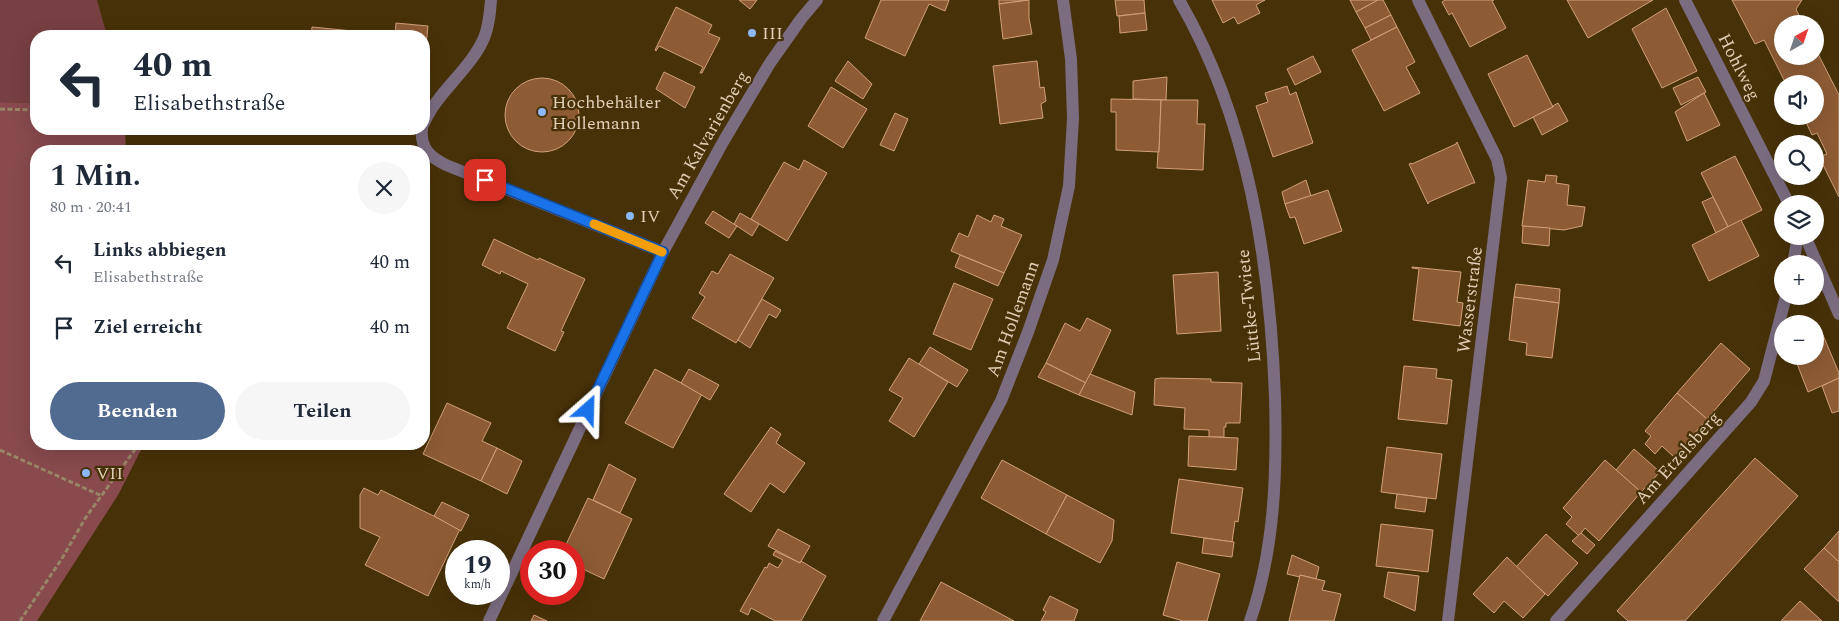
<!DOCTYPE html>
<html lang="de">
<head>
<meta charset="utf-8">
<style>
  :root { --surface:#fff; --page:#f6f6f7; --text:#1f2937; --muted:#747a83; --accent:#506a90 }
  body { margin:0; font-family:Spectral,serif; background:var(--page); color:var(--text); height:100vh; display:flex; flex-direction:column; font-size:19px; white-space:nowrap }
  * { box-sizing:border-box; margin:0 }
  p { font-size:16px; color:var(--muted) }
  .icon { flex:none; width:28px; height:28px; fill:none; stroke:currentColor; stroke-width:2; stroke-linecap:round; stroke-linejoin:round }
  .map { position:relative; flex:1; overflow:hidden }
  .sheet { position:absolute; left:30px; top:145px; width:400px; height:305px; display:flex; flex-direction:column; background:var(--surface); border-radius:20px; box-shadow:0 5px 20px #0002 }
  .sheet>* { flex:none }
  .banner { position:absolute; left:30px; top:30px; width:400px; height:105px; border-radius:20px; box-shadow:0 5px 20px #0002; background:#fff; color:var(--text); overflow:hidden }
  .needle { width:32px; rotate:40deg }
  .tools { position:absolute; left:1774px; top:15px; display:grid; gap:10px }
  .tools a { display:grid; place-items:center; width:50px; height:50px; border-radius:50%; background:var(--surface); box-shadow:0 5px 20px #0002; font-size:25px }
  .speed { position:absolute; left:445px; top:540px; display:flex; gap:10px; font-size:25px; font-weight:700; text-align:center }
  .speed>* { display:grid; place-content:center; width:65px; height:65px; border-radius:50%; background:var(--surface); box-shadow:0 5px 20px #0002; line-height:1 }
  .speed small { font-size:12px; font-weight:400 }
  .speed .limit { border:8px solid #d22; background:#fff; color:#111 }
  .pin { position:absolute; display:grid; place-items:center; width:42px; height:42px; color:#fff; margin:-21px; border-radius:10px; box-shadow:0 2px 8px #0006 }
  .me { position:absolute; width:55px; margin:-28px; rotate:25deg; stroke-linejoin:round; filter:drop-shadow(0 0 4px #0008) }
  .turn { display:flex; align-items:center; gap:18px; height:105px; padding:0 20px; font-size:22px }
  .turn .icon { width:65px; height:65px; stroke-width:2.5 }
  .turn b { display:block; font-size:35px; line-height:42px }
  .round { display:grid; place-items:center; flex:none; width:52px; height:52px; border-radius:26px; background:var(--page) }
  .headline { display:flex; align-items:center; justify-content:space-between; height:85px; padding:0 20px }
  h1 { font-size:30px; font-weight:700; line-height:38px }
  .action { display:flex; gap:10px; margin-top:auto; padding:10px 20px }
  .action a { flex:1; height:58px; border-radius:30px; background:var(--accent); color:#fff; font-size:20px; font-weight:700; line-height:58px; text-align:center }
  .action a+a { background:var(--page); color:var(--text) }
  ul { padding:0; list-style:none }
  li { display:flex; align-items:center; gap:15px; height:65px; padding:0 20px }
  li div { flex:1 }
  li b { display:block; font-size:19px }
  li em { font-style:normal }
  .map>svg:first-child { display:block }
  .green { fill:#774042 }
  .forest { fill:#884a4d }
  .building { fill:#8d5c35; stroke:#d2a07a }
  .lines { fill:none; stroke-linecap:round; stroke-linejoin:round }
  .path { stroke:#988565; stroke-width:3; stroke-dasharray:5 2.5; stroke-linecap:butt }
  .minor { stroke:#7b6c80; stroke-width:12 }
  .route-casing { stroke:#114b97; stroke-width:12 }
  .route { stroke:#1a73e8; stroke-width:9 }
  .slow { stroke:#f59e0b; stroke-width:9 }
  .poi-dot { fill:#8cb9fc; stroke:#473108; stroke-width:2 }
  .labels { text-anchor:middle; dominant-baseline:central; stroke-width:4.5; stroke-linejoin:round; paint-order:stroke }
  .poi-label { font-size:18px; fill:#e0cfb6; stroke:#473108; text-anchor:start }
  .street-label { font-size:18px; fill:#e0cfb6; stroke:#473108 }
</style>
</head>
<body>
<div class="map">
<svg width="1839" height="621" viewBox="0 0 1839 621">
  <rect width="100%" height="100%" fill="#473108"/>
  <polygon class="green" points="0,0 97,0 107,36 36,36 36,103 0,102"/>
  <polygon class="forest" points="0,102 36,103 36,129 125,129 126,151 36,151 36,444 144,444 118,495 37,621 0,621"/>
  <g class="building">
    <polygon points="739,0 757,0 750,9"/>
    <polygon points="881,0 949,0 945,11 929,4 905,56 865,38"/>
    <polygon points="999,0 1029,0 999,4"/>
    <polygon points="1029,0 1029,18 1032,34 1003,39 999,4"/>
    <polygon points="1115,0 1144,0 1145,13 1117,16"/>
    <polygon points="1212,0 1265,0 1256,5 1260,13 1238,24 1234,17 1223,23"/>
    <polygon points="1350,0 1378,0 1356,12"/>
    <polygon points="1378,0 1383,0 1391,15 1365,28 1356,12"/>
    <polygon points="1445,0 1494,0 1492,1 1506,28 1470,47 1452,13 1449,15 1442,2"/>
    <polygon points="1567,0 1653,0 1588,38"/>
    <polygon points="1732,0 1802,0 1796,9 1803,24 1782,24 1782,56 1815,56 1815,48 1839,95 1839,197 1819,157 1827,154 1817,133 1812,135 1803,116 1815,116 1815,84 1786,84 1764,40 1755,44"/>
    <polygon points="676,7 712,25 708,33 720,38 702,73 700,73 703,67 659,46 656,51 655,50"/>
    <polygon points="1666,8 1697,71 1662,88 1632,29"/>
    <polygon points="1145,13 1147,30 1120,33 1119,16"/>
    <polygon points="1391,15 1397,27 1371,40 1365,28"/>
    <polygon points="396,23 428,26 426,46 424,46 424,36 395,36"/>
    <polygon points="312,27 384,34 384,36 311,36"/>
    <polygon points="1397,27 1415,62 1406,67 1420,93 1384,111 1352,50"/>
    <polygon points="198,32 249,35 249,36 198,36"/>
    <polygon points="1527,55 1553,107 1514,127 1488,74"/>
    <polygon points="1313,56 1321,72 1295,85 1287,69"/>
    <polygon points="848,61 872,84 863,99 835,81"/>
    <polygon points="1037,61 1040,88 1044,87 1046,101 1041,104 1043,118 1000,124 993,66"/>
    <polygon points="664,72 695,87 685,108 656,89"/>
    <polygon points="1167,77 1166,100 1133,99 1133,81"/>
    <polygon points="1698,77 1706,92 1681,105 1673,88"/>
    <circle cx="542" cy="115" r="37"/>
    <polygon points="1287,86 1290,95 1296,92 1313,143 1273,157 1256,106 1268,102 1265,93"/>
    <polygon points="831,87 867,109 843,148 808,126"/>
    <polygon points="1704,93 1720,125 1687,141 1675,112"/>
    <polygon points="1111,99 1161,100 1159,152 1116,150 1116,112 1111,112"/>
    <polygon points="1161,100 1198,100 1197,124 1205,124 1203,170 1157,168 1158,152 1159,152"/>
    <polygon points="1558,103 1568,121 1542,135 1533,117 1553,107 1553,106"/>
    <polygon points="895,113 908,119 894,151 880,145"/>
    <polygon points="1457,142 1475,183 1473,183 1429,202 1428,204 1409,164 1411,163 1412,164 1456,144"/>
    <polygon points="1735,156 1762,210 1728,227 1701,173"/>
    <polygon points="804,160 827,173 787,241 751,219 784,162 799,170"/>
    <polygon points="1546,175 1557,176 1556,183 1569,185 1567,205 1585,207 1582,226 1564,230 1522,226 1528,180 1545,182"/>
    <polygon points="1306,180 1311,196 1285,204 1282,192"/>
    <polygon points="1328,190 1342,231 1304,244 1295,217 1290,218 1285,204"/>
    <polygon points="1713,197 1728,227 1716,233 1702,202"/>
    <polygon points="713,211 737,226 729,238 705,223"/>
    <polygon points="740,213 759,224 752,236 734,224"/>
    <polygon points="977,215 991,222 994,215 1004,219 1001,226 1022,235 1004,273 951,251 959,233 968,237"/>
    <polygon points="1741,220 1759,256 1709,281 1692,245"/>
    <polygon points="1523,226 1550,228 1549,246 1522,243"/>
    <polygon points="494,239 538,260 539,258 585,279 561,331 564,332 555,351 507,328 528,284 501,271 500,274 482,265"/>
    <polygon points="730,254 774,278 736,343 692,318 705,297 699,293 712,271 718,274"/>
    <polygon points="960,255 1004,273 998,286 955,267"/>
    <polygon points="1412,267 1461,272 1457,302 1463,303 1460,326 1413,320 1419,269 1412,268"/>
    <polygon points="1218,272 1221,331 1177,334 1173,275"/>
    <polygon points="954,283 993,299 971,350 933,334"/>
    <polygon points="1516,284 1560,289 1559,303 1514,297"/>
    <polygon points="1514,297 1559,303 1552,358 1526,355 1527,343 1509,340"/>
    <polygon points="762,299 781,310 776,318 769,314 750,348 738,340"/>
    <polygon points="1087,318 1111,330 1086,383 1046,363 1065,323 1080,331"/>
    <polygon points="1817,327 1821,337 1815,339 1815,328"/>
    <polygon points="1823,335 1839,373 1839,378 1808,392 1794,356 1815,356 1815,339"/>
    <polygon points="1721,343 1750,369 1707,419 1677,393"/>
    <polygon points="930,347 968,370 957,387 919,364"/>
    <polygon points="909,358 948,382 914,437 889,421 903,398 889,390"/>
    <polygon points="1046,363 1086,383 1079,395 1038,377"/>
    <polygon points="1404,366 1437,369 1436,378 1452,380 1447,424 1398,419"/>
    <polygon points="655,369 702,394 673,448 625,423"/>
    <polygon points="689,369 719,385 710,400 681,383"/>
    <polygon points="1090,374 1135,392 1132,415 1079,395"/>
    <polygon points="1161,378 1211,379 1211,382 1242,383 1240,423 1226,423 1226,427 1224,427 1224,437 1209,437 1209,430 1184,429 1185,408 1154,405 1155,379"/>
    <polygon points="1839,378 1839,411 1832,413 1822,386"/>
    <polygon points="1677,393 1707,419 1674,457 1662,446 1655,454 1645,444 1651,436 1645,431"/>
    <polygon points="447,403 491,423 482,441 497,448 481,481 423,454"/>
    <polygon points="771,427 781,434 776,443 805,463 784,493 770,483 751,512 724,494"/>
    <polygon points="1189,436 1238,438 1236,470 1188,466"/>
    <polygon points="1387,447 1442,454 1436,499 1381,492"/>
    <polygon points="497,448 522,461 507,494 481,481"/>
    <polygon points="1634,449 1660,472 1641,492 1616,470"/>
    <polygon points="1755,458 1798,496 1685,621 1628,621 1617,611"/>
    <polygon points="1002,460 1067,495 1046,534 981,498"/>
    <polygon points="1605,460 1641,492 1599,541 1585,528 1579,536 1578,535 1566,524 1572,517 1563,508"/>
    <polygon points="609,464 636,479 620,513 593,500"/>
    <polygon points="1179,479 1243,488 1238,522 1235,521 1232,542 1171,533"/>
    <polygon points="364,488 378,495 381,490 460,529 428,596 365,565 380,537 360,528 360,495"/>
    <polygon points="1397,494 1427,498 1425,512 1395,508"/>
    <polygon points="1067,495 1114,520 1112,541 1100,563 1046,534"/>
    <polygon points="588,498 632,519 604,579 574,565 574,551 563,551"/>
    <polygon points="442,502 469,515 461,531 434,516"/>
    <polygon points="1381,524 1433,530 1428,572 1376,566"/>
    <polygon points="778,529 810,546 800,563 768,546"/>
    <polygon points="1839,531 1839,562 1824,548"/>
    <polygon points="1581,533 1595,545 1587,554 1572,541"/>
    <polygon points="1546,534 1578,563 1548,596 1516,567"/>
    <polygon points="1204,538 1234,542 1232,557 1202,553"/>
    <polygon points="1824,548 1839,562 1839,602 1804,569"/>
    <polygon points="775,551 800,563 801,561 826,576 801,621 775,621 751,608 748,615 740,611 765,567 767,568 769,563 778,568 783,560 773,555"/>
    <polygon points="1292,555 1319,567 1316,579 1300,575 1300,577 1287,574"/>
    <polygon points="1507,557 1545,594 1523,618 1504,601 1494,613 1473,594"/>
    <polygon points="1177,562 1220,574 1207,621 1183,621 1163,615"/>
    <polygon points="1388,572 1419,576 1415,611 1384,597"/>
    <polygon points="1300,575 1325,581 1322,590 1341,594 1334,621 1289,621"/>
    <polygon points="941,582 1014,621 920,621"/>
    <polygon points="1050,596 1078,610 1074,621 1041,621 1046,612 1043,610"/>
    <polygon points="1800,601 1822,621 1781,621"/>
    <polygon points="534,615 547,621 531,621"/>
  </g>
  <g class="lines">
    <g class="path">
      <polyline points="0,109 36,110"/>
      <path d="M315,151C329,147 343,148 358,151"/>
      <polyline points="394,151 400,146"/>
      <polyline points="0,450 102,496"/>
      <polyline points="20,621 61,560 86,517 139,444"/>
    </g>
    <g class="minor">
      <path d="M1179,0C1248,118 1270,261 1275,397C1277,472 1275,549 1250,621"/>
      <polyline points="1418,0 1497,159 1501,178 1448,621"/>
      <polyline points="1685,0 1789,204"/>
      <path d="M424,123C438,91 470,70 484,38C489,26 490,13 491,0"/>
      <path d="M422,129C420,148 430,157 446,165L663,252"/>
      <polyline points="1805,236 1839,314"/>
      <polyline points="1793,264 1798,236"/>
      <polyline points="489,621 663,252 723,142 770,63 801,19 817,0"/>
      <polyline points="883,621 1001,401 1028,332 1053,260 1069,186 1073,118 1071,59 1063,0"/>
      <polyline points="1556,621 1751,402 1764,381 1786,296"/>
    </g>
  </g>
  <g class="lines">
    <defs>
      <polyline id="route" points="485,180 663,252 588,410"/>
    </defs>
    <use href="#route" class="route-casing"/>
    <use href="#route" class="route"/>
    <polyline class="slow" points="594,224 662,252"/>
  </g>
  <g class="poi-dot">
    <circle cx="752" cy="33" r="5"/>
    <circle cx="542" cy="112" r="5"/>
    <circle cx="630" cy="216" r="5"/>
    <circle cx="86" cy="473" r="5"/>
  </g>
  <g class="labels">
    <g class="poi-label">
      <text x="762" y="33">III</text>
      <text x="552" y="102">Hochbehälter<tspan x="552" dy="21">Hollemann</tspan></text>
      <text x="640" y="216">IV</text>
      <text x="96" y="473">VII</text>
    </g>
    <g class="street-label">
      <text transform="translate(1739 67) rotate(63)">Hohlweg</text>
      <text transform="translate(708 135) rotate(-60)">Am Kalvarienberg</text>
      <text transform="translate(1470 300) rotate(-83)">Wasserstraße</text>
      <text transform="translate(1249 306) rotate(-96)">Lüttke-Twiete</text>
      <text transform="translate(1013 319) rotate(-70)">Am Hollemann</text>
      <text transform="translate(1678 458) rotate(-48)">Am Etzelsberg</text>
    </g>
  </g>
</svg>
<div class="tools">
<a><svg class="needle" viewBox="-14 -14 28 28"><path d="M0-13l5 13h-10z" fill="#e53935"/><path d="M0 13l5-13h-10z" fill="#747a83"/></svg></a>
<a><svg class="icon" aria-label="sound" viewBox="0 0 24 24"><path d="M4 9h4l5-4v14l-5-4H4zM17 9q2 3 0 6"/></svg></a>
<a><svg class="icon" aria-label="search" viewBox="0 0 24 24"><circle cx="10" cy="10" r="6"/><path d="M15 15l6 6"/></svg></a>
<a><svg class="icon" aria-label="layers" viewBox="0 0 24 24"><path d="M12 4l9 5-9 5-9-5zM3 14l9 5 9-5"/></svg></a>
<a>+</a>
<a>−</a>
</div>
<div class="speed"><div>19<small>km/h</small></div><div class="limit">30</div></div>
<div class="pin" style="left:485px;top:180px;background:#d93025"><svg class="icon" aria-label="arrive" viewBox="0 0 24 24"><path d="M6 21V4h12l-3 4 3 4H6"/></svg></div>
<svg class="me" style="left:588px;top:410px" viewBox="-20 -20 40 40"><path d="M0-17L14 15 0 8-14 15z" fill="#1a73e8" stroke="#fff" stroke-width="4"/></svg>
<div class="banner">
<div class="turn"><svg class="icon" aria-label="left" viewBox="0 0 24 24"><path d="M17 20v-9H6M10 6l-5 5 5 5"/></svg><div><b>40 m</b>Elisabethstraße</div></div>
</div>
<section class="sheet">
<div class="headline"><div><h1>1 Min.</h1><p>80 m · 20:41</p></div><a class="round"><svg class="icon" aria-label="close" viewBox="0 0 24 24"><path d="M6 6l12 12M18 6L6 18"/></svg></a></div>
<ul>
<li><svg class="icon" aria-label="left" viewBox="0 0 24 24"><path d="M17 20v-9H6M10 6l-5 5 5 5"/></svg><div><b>Links abbiegen</b><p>Elisabethstraße</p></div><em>40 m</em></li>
<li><svg class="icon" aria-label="arrive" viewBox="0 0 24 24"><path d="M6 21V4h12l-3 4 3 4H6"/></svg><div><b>Ziel erreicht</b></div><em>40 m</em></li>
</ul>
<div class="action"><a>Beenden</a><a>Teilen</a></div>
</section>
</div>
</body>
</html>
